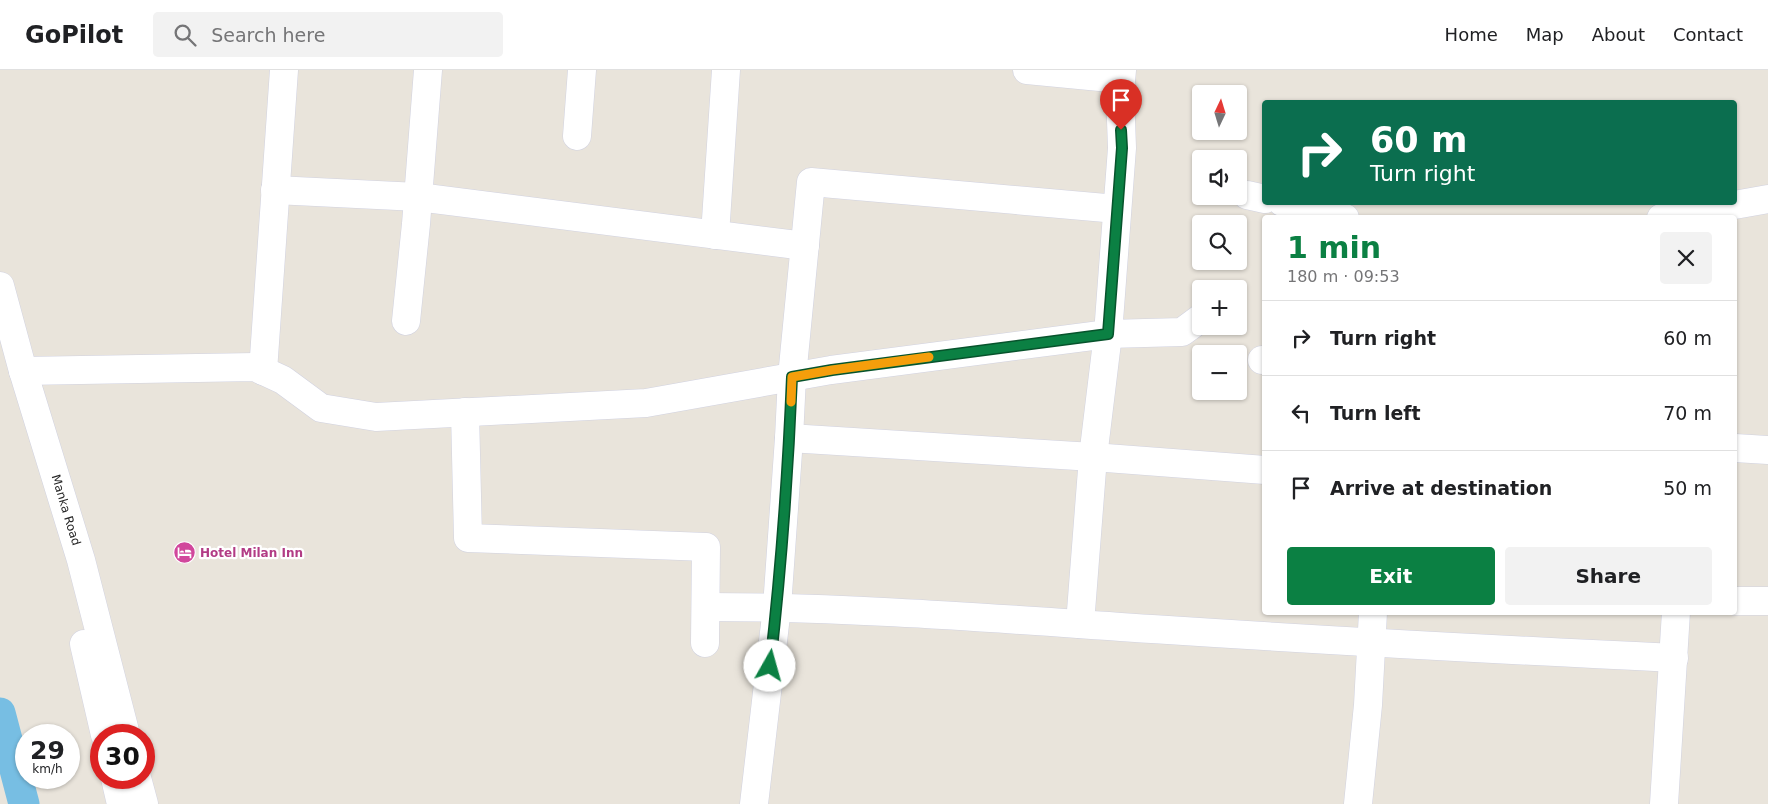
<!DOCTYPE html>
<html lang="en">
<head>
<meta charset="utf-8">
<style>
  :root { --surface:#fff; --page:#f2f2f2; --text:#202124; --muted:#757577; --line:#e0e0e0; --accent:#0b8043 }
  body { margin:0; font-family:"DejaVu Sans",sans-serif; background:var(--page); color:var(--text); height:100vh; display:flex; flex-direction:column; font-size:19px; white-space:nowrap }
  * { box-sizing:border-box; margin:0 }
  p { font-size:16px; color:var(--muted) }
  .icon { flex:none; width:28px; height:28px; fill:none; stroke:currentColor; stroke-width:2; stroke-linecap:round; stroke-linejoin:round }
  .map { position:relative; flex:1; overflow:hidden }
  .drawer { position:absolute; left:1262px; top:145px; width:475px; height:400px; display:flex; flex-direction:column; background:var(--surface); border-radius:5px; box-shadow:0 1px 4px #0004 }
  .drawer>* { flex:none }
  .banner { position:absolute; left:1262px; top:30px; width:475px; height:105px; border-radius:5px; box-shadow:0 1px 4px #0004; background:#0b6e4f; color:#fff; overflow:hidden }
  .needle { width:32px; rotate:4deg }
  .tools { position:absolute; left:1192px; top:15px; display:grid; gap:10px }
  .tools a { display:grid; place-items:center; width:55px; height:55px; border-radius:5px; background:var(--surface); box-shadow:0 1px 4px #0004; font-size:25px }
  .speed { position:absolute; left:15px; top:654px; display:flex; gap:10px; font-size:25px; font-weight:700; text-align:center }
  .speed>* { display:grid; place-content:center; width:65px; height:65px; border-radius:50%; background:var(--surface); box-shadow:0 1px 4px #0004; line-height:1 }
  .speed small { font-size:12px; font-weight:400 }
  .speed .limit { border:8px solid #d22; background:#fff; color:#111 }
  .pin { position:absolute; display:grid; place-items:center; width:42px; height:42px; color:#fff; margin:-51px -21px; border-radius:50% 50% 50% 0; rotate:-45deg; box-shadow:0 0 5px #0007 }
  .pin .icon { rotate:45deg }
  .me { position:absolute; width:55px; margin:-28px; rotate:7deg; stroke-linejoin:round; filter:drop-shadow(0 0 4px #0008) }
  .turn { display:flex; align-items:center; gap:18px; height:105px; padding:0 25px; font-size:22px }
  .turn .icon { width:65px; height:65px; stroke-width:2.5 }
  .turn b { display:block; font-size:35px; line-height:42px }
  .round { display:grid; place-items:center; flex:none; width:52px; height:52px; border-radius:5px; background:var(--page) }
  .headline { display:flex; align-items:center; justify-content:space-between; height:85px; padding:0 25px }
  h1 { font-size:30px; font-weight:800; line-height:38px; color:var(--accent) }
  .action { display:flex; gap:10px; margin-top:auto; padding:10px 25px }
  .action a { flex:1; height:58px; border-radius:5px; background:var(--accent); color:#fff; font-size:20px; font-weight:800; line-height:58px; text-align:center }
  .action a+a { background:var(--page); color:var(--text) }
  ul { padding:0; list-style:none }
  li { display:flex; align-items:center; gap:15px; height:75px; padding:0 25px; border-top:1px solid var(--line) }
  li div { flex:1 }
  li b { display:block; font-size:19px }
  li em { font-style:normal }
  header { display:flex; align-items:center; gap:30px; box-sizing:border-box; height:70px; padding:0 25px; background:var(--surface); border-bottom:1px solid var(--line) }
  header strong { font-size:24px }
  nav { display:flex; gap:28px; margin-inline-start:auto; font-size:18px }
  .search { width:350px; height:45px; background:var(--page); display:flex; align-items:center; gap:12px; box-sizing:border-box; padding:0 18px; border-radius:5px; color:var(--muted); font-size:19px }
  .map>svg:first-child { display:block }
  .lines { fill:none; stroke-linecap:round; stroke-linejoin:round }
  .canal { stroke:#77bee3; stroke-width:31 }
  .minor-casing { stroke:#d1d2e0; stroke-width:29 }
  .secondary-casing { stroke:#d1d2e0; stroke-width:29 }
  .minor { stroke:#fff; stroke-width:28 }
  .secondary { stroke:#fff; stroke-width:28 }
  .route-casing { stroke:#07532c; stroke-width:12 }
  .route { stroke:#0b8043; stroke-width:9 }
  .slow { stroke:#f59e0b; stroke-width:9 }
  .labels { text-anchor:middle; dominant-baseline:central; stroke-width:4.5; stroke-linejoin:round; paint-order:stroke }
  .street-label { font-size:12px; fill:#282828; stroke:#fff }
  .hotel-label { font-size:12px; font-weight:bold; fill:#b23c85; stroke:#fff; text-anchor:start }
</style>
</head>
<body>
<header>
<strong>GoPilot</strong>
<div class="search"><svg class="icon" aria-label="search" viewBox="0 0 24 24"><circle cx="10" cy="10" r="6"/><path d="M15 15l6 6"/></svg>Search here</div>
<nav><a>Home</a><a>Map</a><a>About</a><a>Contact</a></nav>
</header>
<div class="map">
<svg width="1768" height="734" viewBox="0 0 1768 734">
  <rect width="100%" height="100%" fill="#e9e4db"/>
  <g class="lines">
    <polyline class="canal" points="0,643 24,734"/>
    <defs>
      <g id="minor">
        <polyline points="1027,0 1121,9"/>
        <polyline points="577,66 582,0"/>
        <polyline points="275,120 418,127 805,176"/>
        <polyline points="1247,125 1265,129"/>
        <polyline points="1282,132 1336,144 1345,148"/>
        <polyline points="1661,148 1768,129"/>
        <polyline points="715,165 726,0"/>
        <polyline points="406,251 416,154 428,0"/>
        <polyline points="1262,290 1265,290"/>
        <polyline points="23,301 255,297 283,310 321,338 376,347 646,333 831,300 1108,264 1182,262 1201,248"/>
        <polyline points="263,301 284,0"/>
        <polyline points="465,342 468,468 706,477 705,573"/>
        <polyline points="789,368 1093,387 1265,400"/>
        <polyline points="1735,378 1768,380"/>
        <polyline points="1735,531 1768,531"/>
        <path d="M706,537C860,537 1014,550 1168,560C1336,571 1505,580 1674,588"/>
        <polyline points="1080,554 1093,387 1108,264 1122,78 1120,22 1122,0"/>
        <polyline points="754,734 777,537 789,368 792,307 811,112 1117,139"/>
        <polyline points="1358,734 1368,635 1373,542"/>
        <polyline points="1664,734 1676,542"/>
      </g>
      <g id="secondary">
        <polyline points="0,216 23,301 81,490 126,665"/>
        <polyline points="84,574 105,665"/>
        <polyline points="115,708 121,734"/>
        <polyline points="137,708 144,734"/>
      </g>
    </defs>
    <use href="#minor" class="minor-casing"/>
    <use href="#secondary" class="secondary-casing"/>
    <use href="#minor" class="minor"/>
    <use href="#secondary" class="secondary"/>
  </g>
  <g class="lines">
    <defs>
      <path id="route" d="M770,596C781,500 788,404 792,307L832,300L1108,264L1122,78L1121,60"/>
    </defs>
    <use href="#route" class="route-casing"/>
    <use href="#route" class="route"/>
    <polyline class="slow" points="791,332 792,307 832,300 929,287"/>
  </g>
  <defs>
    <symbol id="hotel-disc" viewBox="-11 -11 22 22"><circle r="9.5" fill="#d1479c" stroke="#fff"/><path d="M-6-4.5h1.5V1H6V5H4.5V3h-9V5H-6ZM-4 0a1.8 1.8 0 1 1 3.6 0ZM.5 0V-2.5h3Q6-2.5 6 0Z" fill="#fff"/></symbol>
  </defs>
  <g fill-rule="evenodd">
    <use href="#hotel-disc" x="172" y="470" width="25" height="25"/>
  </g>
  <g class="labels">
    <g class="street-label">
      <text transform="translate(66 440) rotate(73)">Manka Road</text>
    </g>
    <g class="hotel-label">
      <text x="200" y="483">Hotel Milan Inn</text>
    </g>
  </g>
</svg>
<div class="tools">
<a><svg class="needle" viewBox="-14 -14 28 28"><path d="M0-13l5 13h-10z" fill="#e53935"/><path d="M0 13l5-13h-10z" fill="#757577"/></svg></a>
<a><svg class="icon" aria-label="sound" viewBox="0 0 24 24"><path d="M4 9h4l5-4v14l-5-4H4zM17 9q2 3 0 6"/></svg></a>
<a><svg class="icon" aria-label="search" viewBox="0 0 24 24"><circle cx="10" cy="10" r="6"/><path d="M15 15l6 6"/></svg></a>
<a>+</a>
<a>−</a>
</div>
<div class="speed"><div>29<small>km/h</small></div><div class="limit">30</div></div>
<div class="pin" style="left:1121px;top:60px;background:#d93025"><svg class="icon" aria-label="arrive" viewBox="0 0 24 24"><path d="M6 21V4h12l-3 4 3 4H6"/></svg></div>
<svg class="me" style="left:770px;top:596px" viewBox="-20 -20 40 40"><circle r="19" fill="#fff"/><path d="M0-13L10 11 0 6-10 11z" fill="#0b8043"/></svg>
<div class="banner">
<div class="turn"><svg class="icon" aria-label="right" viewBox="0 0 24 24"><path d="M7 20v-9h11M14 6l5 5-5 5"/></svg><div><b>60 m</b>Turn right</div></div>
</div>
<section class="drawer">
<div class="headline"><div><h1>1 min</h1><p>180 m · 09:53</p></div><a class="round"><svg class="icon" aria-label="close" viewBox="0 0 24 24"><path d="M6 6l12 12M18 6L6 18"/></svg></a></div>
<ul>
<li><svg class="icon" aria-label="right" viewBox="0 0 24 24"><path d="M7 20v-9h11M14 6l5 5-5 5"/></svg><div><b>Turn right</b></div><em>60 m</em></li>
<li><svg class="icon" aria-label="left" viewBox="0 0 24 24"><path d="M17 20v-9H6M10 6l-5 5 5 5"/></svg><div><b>Turn left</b></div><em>70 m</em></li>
<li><svg class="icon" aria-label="arrive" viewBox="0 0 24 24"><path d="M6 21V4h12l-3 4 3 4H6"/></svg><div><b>Arrive at destination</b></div><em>50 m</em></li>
</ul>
<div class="action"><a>Exit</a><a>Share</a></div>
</section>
</div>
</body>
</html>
